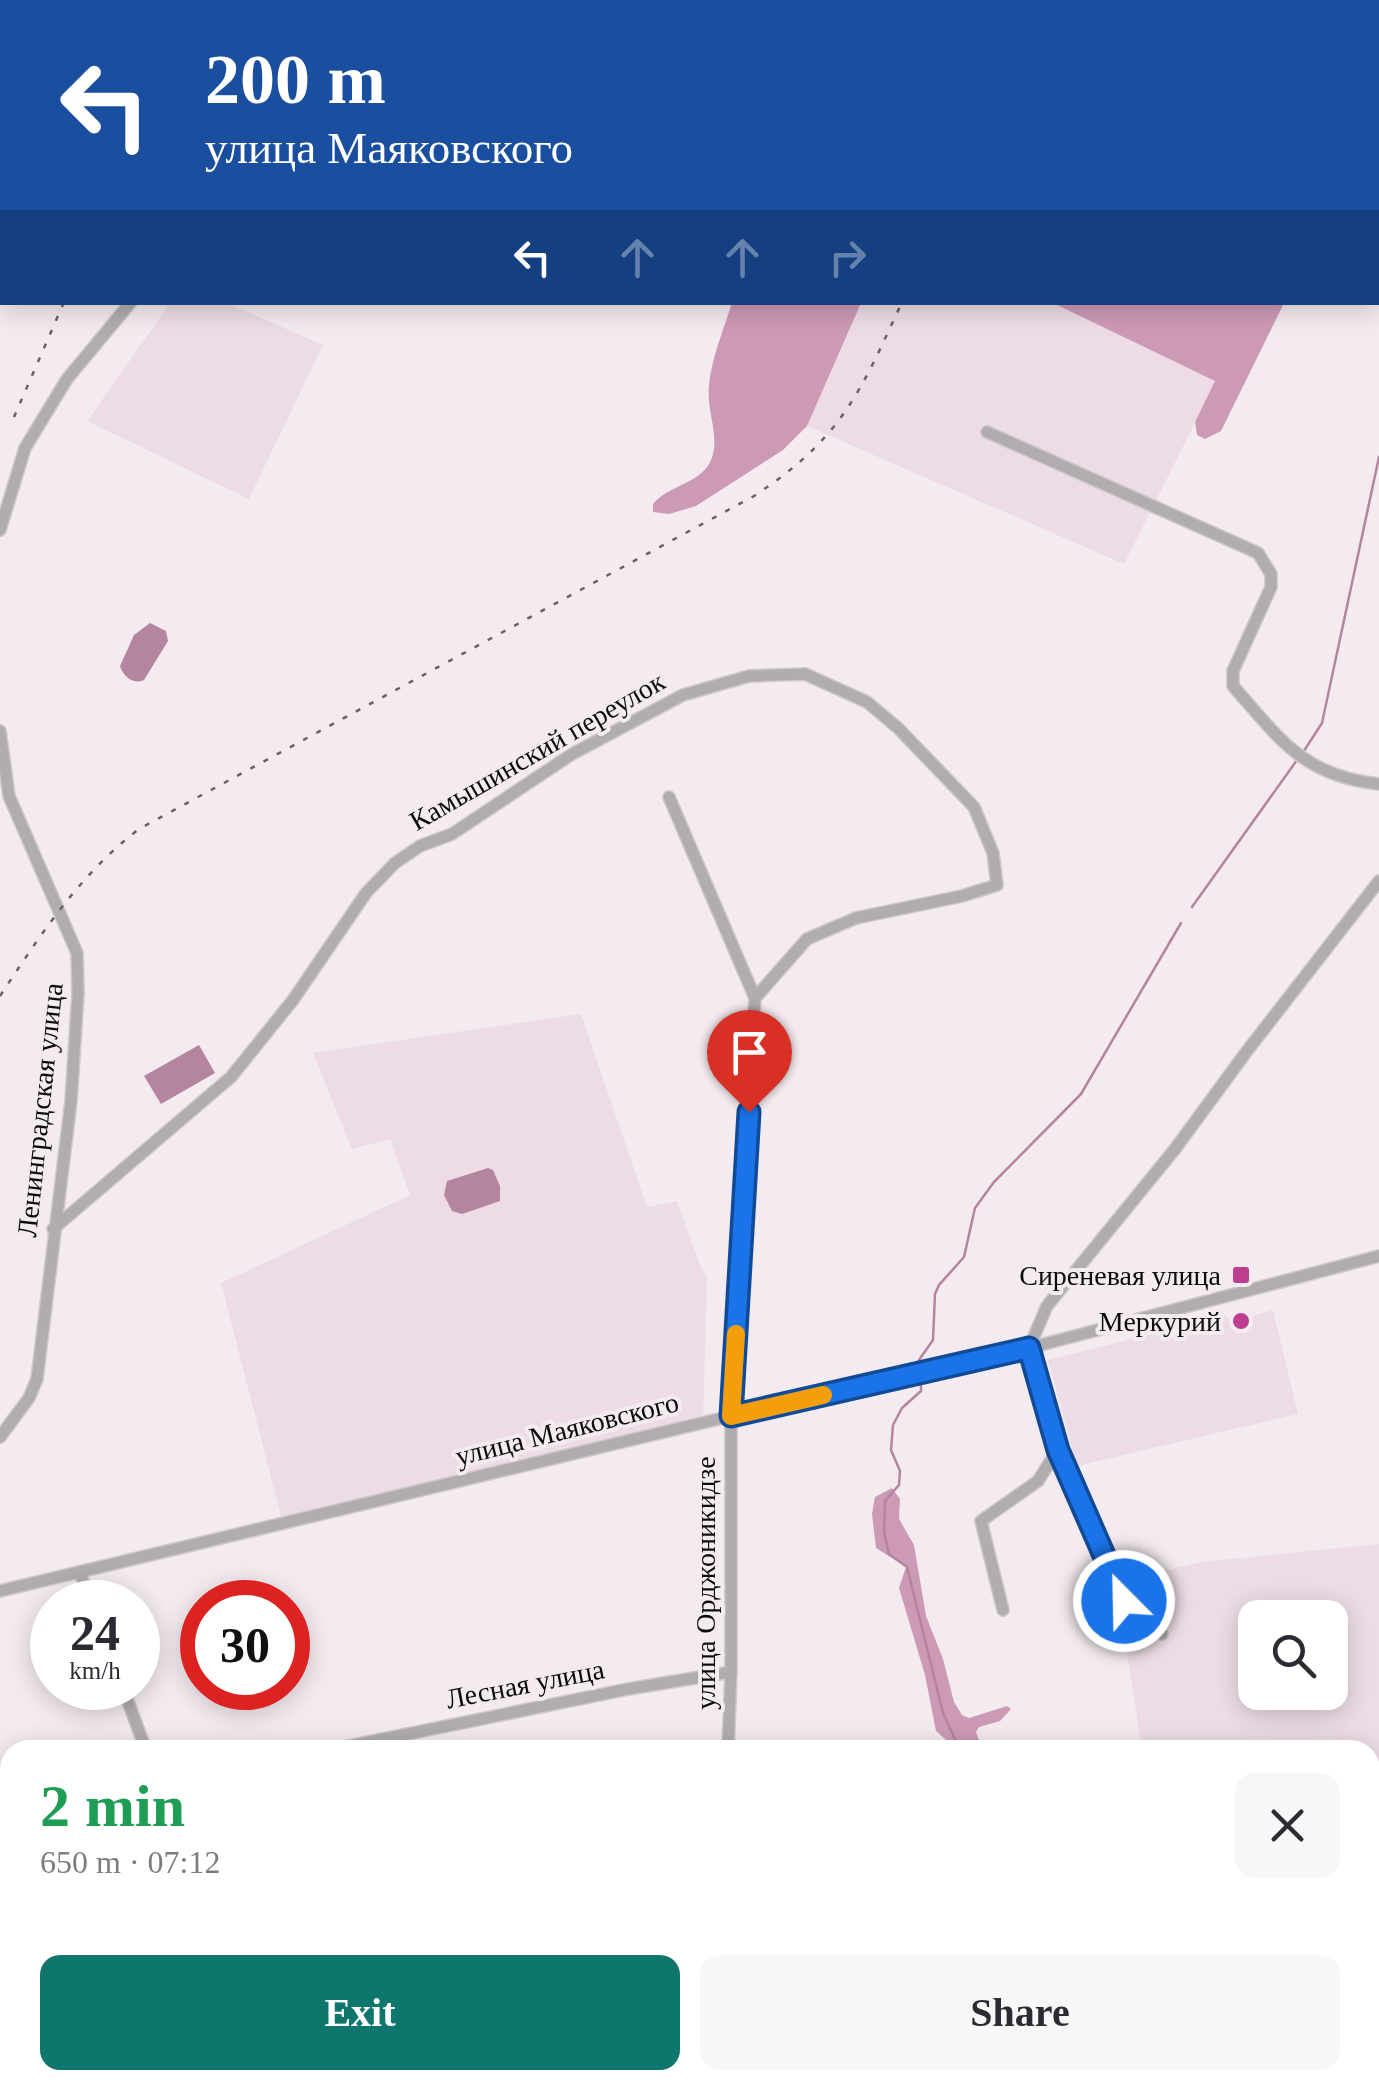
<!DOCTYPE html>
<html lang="en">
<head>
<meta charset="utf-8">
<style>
  :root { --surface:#fff; --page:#f7f7f7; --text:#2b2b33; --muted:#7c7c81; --accent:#0f766e }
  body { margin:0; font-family:Georgia,serif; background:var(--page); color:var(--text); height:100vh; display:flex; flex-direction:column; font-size:38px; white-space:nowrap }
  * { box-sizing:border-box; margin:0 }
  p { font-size:32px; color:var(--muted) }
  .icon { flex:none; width:55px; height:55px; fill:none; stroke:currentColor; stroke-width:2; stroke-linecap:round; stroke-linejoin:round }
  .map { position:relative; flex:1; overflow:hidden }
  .panel { position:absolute; left:0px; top:1740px; width:1380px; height:350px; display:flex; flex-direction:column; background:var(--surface); border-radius:30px 30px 0 0; box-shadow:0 5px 25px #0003 }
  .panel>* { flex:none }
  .guide { position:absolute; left:0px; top:0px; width:1380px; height:305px; box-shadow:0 5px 25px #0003; background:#1a4fa0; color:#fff; overflow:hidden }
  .controls { position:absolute; left:1238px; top:1600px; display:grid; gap:20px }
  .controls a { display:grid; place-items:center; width:110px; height:110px; border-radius:20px; background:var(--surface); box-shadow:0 5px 25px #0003; font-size:50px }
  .speed { position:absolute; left:30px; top:1580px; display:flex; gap:20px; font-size:50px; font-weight:700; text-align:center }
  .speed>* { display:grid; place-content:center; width:130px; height:130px; border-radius:50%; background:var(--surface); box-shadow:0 5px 25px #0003; line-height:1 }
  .speed small { font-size:25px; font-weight:400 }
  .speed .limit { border:15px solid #d22; background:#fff; color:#111 }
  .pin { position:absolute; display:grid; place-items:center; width:85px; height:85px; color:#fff; margin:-102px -42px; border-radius:50% 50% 50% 0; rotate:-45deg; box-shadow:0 0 10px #0007 }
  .pin .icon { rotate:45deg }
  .me { position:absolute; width:110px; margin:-55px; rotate:337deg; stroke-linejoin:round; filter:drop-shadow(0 0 8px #0008) }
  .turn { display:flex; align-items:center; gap:35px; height:210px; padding:0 40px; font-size:45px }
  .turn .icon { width:130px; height:130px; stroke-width:2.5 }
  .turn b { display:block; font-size:70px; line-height:85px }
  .lanes { display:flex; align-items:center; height:95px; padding:0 40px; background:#0003; justify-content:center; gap:50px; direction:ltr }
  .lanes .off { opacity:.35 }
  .round { display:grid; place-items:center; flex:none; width:105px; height:105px; border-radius:20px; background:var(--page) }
  .overview { display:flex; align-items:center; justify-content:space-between; height:170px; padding:0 40px }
  h1 { font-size:60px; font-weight:600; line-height:75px; color:#1e9e55 }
  .primary-button { display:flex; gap:20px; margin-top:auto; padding:20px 40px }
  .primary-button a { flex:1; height:115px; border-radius:20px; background:var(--accent); color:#fff; font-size:40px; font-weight:600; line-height:115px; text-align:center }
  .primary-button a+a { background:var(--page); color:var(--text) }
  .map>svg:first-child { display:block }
  .built { fill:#eddce5; fill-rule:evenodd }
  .green { fill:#f4c4de }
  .forest { fill:#cd9ab6 }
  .water { fill:#b5849f }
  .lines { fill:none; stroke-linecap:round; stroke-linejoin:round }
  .stream { stroke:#b5849f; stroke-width:2.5 }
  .minor-casing { stroke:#cfc7cc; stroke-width:14 }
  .minor { stroke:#b1adaf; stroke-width:11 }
  .rail { stroke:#676265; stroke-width:2.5; stroke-dasharray:5 10; stroke-linecap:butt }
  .route-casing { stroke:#114b97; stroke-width:25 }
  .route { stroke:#1a73e8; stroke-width:18 }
  .slow { stroke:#f59e0b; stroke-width:18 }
  .poi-dot { fill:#bb3f8f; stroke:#f4ebf0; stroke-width:4 }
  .labels { text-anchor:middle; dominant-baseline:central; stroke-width:8; stroke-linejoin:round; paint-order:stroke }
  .street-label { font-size:28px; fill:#0d0b0c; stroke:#f4ebf0 }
  .poi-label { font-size:28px; fill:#0d0b0c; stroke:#f4ebf0; text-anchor:end }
</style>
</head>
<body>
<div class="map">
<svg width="1379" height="2090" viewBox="0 0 1379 2090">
  <rect width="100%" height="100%" fill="#f4ebf0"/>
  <g class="built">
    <polygon points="0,0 182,0 2,2 2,231"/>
    <polygon points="171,302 227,303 323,345 249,499 87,421"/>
    <polygon points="861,303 1053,303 1216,381 1124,564 807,426"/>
    <polygon points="581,1014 647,1207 677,1201 701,1268 707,1276 703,1423 283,1524 221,1283 410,1195 390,1139 352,1149 313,1053"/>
    <polygon points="1273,1310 1298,1414 1077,1466 1048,1360 1225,1315 1232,1321"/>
    <path d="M1379,1544V1799L1370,1801V1750H1142L1125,1640L1161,1634L1141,1576L1202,1562ZM1255,1618H1330V1692H1255Z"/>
    <polygon points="10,1825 10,1929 0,1929 0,1827"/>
  </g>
  <polygon class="green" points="1379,1904 1379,2090 753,2090 748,2080 1370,2080 1370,1907"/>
  <g class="forest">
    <path d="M732,302L861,303L807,426L783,450L696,506L669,514L653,512V504C668,486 697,484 709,464C720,445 711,422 709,402C706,370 723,333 732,302Z"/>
    <polygon points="1053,303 1284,303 1221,431 1205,439 1197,435 1195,422 1215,381"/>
    <polygon points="892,1488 900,1499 899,1519 914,1545 926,1616 943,1659 954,1702 962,1715 969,1718 1007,1706 1011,1709 1000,1721 979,1727 976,1732 983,1750 953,1750 954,1747 936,1731 925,1675 899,1588 906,1567 876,1548 872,1514 875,1497"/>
    <polygon points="748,2080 1111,2080 1110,2087 1101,2084 876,2083 861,2090 753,2090"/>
  </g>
  <g class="water">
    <path d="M150,623L166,631L168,641L144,680C133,685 123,676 120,666L134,635Z"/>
    <polygon points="199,1045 215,1073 161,1104 144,1076"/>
    <polygon points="488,1168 493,1170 500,1186 500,1201 462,1214 452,1211 444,1195 447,1181"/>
  </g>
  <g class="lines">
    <g class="stream">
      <polyline points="1302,754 1322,723 1379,457"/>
      <polyline points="1192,907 1297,760"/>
      <polyline points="919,1370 919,1360 933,1340 935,1294 939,1285 964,1257 975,1208 994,1182 1081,1094 1181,923"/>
      <polyline points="921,1378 921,1391 902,1408 893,1425 891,1450 900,1471 899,1485 885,1501 884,1532 889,1554 907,1567 943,1713 960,1750"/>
      <polyline points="1370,1870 1379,1868"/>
    </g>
    <defs>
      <g id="minor">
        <polyline points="190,2 190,0"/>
        <path d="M987,432L1258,553L1271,574V587L1233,671V686C1280,739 1303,776 1379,784"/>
        <polyline points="0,530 25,448 67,379 131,302"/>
        <polyline points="0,731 9,796 77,953 78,993 71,1101 37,1379 29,1398 0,1437"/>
        <polyline points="669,797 755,998"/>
        <polyline points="53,1229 231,1077 293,1000 366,893 395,863 420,846 452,834 572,754 683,695 749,676 805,674 867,702 898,728 974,807 993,853 997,885 962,896 856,918 807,939 755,998"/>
        <polyline points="80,1573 91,1602"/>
        <polyline points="0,1591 731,1416 1029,1348 1379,1256"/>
        <polyline points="1003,1610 981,1521 1038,1481 1058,1449"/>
        <polyline points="1162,1634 1123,1601 1058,1449 1029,1348 1047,1306 1175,1149 1247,1051 1379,881"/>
        <polyline points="123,1688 146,1750"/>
        <polyline points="329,1750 628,1689 731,1672"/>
        <polyline points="728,1750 731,1672 731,1416 755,998"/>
        <polyline points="0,1819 10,1817"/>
        <polyline points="748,2080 753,2090"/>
      </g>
    </defs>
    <use href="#minor" class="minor-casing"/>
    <use href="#minor" class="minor"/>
    <g class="rail">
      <polyline points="14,417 64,302"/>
      <path d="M0,996C41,934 80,874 139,829L754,496C841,439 860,393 902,302"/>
    </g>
  </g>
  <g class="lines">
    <defs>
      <polyline id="route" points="749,1112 731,1416 1029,1348 1058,1450 1124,1601"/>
    </defs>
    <use href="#route" class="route-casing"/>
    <use href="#route" class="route"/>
    <polyline class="slow" points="736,1334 731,1416 823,1395"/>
  </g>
  <g class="poi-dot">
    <rect x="1231" y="1265" width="20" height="20" rx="5"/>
    <circle cx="1241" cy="1321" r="10"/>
  </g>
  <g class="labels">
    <g class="street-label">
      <text transform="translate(537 751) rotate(-30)">Камышинский переулок</text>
      <text transform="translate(40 1110) rotate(-84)">Ленинградская улица</text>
      <text transform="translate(567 1429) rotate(-14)">улица Маяковского</text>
      <text transform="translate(705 1583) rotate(-90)">улица Орджоникидзе</text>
      <text transform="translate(525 1684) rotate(-11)">Лесная улица</text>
    </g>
    <g class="poi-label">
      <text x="1221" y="1275">Сиреневая улица</text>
      <text x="1221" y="1321">Меркурий</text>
    </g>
  </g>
</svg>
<div class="controls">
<a><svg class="icon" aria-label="search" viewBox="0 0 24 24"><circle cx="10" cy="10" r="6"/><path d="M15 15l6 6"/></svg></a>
</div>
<div class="speed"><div>24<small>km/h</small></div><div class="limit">30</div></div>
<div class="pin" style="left:749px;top:1112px;background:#d93025"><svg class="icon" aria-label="arrive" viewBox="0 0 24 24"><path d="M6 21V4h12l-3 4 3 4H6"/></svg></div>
<svg class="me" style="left:1124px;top:1601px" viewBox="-20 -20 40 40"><circle r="17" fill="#1a73e8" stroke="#fff" stroke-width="3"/><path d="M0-11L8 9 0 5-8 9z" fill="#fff"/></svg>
<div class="guide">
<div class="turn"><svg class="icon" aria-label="left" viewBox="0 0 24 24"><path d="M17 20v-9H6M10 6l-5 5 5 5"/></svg><div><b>200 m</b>улица Маяковского</div></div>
<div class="lanes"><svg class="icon" aria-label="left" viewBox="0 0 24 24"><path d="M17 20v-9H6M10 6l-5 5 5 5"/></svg><svg class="icon off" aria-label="ahead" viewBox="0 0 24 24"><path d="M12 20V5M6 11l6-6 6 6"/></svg><svg class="icon off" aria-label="ahead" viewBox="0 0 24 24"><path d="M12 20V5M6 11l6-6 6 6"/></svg><svg class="icon off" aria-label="right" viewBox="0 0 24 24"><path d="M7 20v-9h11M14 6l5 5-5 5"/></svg></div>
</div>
<section class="panel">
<div class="overview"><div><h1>2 min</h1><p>650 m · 07:12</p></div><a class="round"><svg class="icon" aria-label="close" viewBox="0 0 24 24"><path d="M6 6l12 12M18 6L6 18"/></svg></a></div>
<div class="primary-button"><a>Exit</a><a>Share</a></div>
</section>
</div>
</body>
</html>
